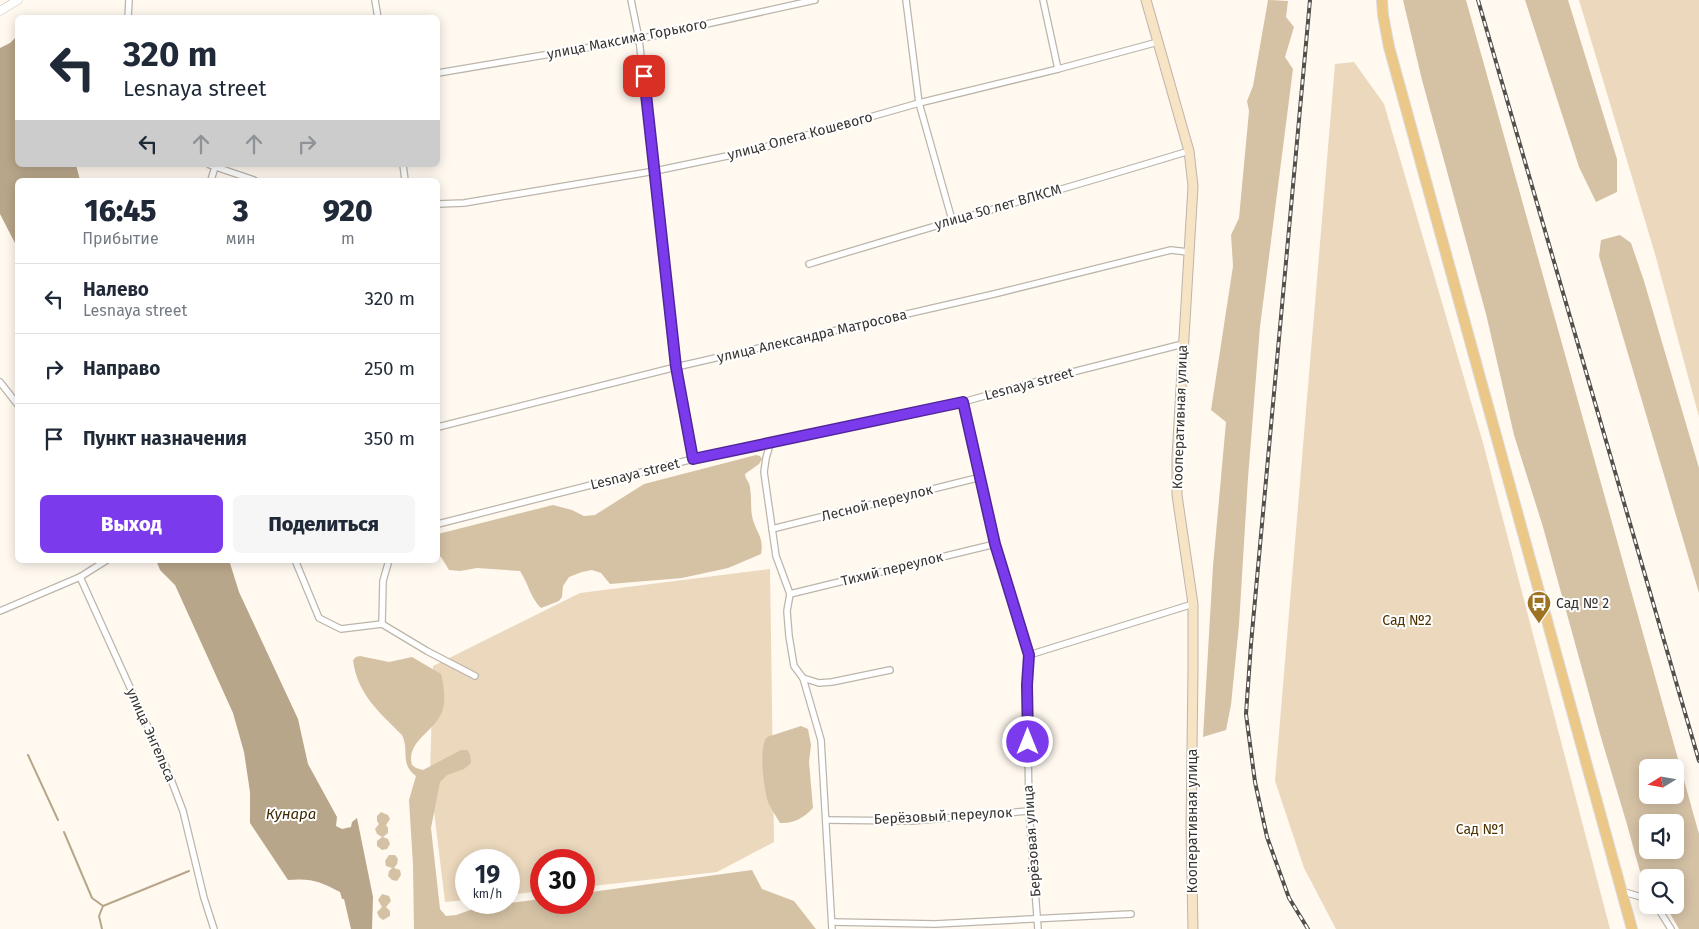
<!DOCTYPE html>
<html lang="ru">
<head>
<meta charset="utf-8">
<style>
  :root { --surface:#fff; --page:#f6f6f7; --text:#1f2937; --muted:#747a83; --line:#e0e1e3; --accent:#7c3aed }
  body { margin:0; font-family:"Fira Sans",sans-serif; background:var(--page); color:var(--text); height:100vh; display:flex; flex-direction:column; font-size:19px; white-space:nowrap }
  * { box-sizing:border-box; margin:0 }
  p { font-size:16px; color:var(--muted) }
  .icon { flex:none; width:28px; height:28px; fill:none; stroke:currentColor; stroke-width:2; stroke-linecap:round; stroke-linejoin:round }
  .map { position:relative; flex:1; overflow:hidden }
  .panel { position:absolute; left:15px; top:178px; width:425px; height:385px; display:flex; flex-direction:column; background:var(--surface); border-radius:8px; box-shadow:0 2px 12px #0003 }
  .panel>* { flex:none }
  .guide { position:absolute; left:15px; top:15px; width:425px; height:152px; border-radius:8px; box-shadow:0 2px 12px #0003; background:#fff; color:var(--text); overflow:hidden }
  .needle { width:32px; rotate:259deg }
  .buttons { position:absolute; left:1639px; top:759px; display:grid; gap:10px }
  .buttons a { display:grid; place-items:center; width:45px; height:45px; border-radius:8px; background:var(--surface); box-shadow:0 2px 12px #0003; font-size:25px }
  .speed { position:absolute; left:455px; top:849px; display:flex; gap:10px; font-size:25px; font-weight:700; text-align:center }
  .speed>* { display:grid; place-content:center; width:65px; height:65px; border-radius:50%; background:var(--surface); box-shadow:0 2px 12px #0003; line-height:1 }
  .speed small { font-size:12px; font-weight:400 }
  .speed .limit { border:8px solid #d22; background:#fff; color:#111 }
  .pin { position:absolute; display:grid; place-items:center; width:42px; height:42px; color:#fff; margin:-21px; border-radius:10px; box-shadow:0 2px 8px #0006 }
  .me { position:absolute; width:55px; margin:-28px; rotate:0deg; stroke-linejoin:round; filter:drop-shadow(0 0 4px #0008) }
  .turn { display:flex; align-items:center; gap:18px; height:105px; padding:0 25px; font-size:22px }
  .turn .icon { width:65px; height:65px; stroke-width:2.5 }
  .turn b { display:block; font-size:35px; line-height:42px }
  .lanes { display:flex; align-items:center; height:48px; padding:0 25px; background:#0003; justify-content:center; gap:25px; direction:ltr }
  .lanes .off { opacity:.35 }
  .eta { display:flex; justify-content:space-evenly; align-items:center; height:85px; text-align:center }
  .eta b { font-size:30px; font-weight:800; line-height:35px }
  .primary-button { display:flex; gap:10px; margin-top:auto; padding:10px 25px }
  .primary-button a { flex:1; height:58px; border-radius:8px; background:var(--accent); color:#fff; font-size:20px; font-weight:800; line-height:58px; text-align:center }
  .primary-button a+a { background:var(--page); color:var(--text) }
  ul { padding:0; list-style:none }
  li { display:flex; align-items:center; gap:15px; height:70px; padding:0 25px; border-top:1px solid var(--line) }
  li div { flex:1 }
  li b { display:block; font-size:19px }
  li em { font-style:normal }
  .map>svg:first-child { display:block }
  .green { fill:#ebd8bd }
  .forest { fill:#d5c2a5; fill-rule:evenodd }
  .water { fill:#b8a68a }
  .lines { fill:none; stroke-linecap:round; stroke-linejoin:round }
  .stream { stroke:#b8a68a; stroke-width:2 }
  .minor-casing { stroke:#bcb5ab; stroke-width:8 }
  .tertiary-casing { stroke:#bcb5ab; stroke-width:9 }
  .secondary-casing { stroke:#bcb5ab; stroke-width:11 }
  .primary-casing { stroke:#dbdada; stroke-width:12 }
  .minor { stroke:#fff; stroke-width:5.5 }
  .tertiary { stroke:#fff; stroke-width:8 }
  .secondary { stroke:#f6e4c4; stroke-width:9 }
  .primary { stroke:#ecc888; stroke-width:10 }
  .rail-casing { stroke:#53504b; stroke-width:4 }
  .rail { stroke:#fff; stroke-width:2; stroke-dasharray:5.5; stroke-linecap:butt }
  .route-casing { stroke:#51269a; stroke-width:12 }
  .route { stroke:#7c3aed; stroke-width:9 }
  .labels { text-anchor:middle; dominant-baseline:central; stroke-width:4; stroke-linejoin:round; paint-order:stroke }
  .street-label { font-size:14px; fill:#373430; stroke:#fff }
  .poi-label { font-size:14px; fill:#373430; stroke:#fff; text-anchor:start }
  .park-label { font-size:14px; fill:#4e3300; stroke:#fff }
  .water-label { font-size:15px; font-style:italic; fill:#3c2802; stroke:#fff }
</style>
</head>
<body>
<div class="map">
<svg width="1699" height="929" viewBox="0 0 1699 929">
  <rect width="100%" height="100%" fill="#fff9f0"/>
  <g class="green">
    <polygon points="1579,0 1699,0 1699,417 1655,254"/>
    <polygon points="1354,62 1384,104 1483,443 1610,929 1336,929 1304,868 1275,781 1335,64"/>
    <polygon points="770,569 774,842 717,872 584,887 584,860 541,860 541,891 509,895 509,860 466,860 466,900 445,902 430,778 433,666 580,593"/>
  </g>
  <g class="forest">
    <polygon points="1268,0 1288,1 1286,17 1294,27 1285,57 1293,69 1260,327 1248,478 1239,625 1231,705 1226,730 1203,737 1213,566 1226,422 1211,410 1233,266 1231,235 1239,218 1249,111 1247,101 1253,86"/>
    <path d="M1403,0H1466L1699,834V929H1679L1668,910L1664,905H1675V878H1648L1647,889L1644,886L1626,821L1600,734L1543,527L1514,435L1486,314L1422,80ZM1648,768H1675V795H1648ZM1648,822H1675V850H1648Z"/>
    <polygon points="1525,0 1568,0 1617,159 1617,192 1596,202 1579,167"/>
    <polygon points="1620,235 1631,243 1644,281 1699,468 1699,593 1599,256 1601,240"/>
    <path d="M756,455L760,456L762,459L759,464L745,474C745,479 750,482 750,488C752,499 750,510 753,520C757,534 764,537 761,554L728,568L682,578L610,584L601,573L592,570L582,572L569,577L563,586L562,597L559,601L541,608C531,599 528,583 520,571L477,568L460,571L449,570L441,557L438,556V534L553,505L572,510L584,516L595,515L644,484Z"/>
    <path d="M360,656L389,662L412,657L441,674C444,686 447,705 440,716C431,733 406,743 412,765L416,768L423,770L461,750H467L470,754L471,763L464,769L447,775L440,782L431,828L440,909L446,916L456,915L479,907L541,899V902H584V893L752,870L762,889L794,901L816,929H414L413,865L409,800L416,776C399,763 410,752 402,735C380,713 357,694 353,660L356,657Z"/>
    <path d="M801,726L808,729L811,745L809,762L813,808C804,818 793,824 780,823C776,816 771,809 768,802C764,789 758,748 767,737Z"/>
    <polygon points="381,812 388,815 390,819 386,825 388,828 388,833 383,837 388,839 390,844 387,849 382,850 377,846 377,841 382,837 377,834 375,829 379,824 377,821 377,816"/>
    <polygon points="389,855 395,855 398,859 397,864 394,868 400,870 401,875 397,881 392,880 388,876 389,871 392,868 386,866 385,861"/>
    <polygon points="382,894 389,896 391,901 386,907 390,911 390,916 383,920 379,917 377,912 382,907 378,900"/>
  </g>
  <g class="water">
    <polygon points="17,36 18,165 76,165 80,180 18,180 17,247 0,214 0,48 10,43"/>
    <path d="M156,560H229L239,592L298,719L308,764L337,817L336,826L342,829L351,827L352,822L357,818L373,897L372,929H351L344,899H342L340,892C319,881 312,878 288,880L250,823V792L244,752L233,713L175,585L160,570Z"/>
  </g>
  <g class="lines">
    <g class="stream">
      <polyline points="28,755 58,820"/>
      <polyline points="64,832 92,898 103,906"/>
      <polyline points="102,929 99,916 103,906 189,871"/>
    </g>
    <defs>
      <g id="minor">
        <polyline points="375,0 378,18"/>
        <polyline points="631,0 639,39 676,367 693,459"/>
        <polyline points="906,0 919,103 952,220"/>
        <polyline points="1043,0 1058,69"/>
        <polyline points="128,18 129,0"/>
        <polyline points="438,73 639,39 815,0"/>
        <polyline points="210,165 254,180"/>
        <polyline points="403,165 405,180"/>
        <polyline points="211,180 215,167"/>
        <polyline points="438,204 464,203 655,171 751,151 919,103 1058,69 1158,42"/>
        <path d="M809,264C935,225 1062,190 1189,151"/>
        <polyline points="0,382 18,405"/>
        <polyline points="963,402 995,544 1029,655 1027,685 1029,811 1038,929"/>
        <polyline points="438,427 676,367 994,294 1171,250 1188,252"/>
        <polyline points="771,441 766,458 764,472 776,556 790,594 787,611 789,636 794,666 803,678 821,740 832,929"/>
        <polyline points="438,524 693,459 963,402 1049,378 1183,344"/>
        <polyline points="772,529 981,477"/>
        <polyline points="107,560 80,577 167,769 183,811 204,898 214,929"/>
        <polyline points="295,560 319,618 341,629 382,624 427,651 475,676"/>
        <polyline points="790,594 995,544"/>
        <polyline points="0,611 80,577"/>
        <polyline points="382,624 383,581 389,560"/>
        <polyline points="1029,655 1193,604"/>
        <polyline points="803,678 819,683 832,682 890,670"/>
        <polyline points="826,820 911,821 1029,811"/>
        <polyline points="1621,891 1648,899"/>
        <polyline points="1656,905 1671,929"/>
        <polyline points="832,922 935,924 1131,914"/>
      </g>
      <polyline id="tertiary" points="0,11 18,0"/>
      <polyline id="secondary" points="1146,0 1189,151 1193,186 1177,456 1177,495 1193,604 1193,669 1191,828 1193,929"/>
      <polyline id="primary" points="1382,0 1383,15 1389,47 1632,929"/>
    </defs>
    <use href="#minor" class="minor-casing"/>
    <use href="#tertiary" class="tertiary-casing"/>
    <use href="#secondary" class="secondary-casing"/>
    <use href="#primary" class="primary-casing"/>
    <use href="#minor" class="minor"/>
    <use href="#tertiary" class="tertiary"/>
    <use href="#secondary" class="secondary"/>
    <use href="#primary" class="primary"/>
    <defs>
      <g id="rail">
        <polyline points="1478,0 1699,761"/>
        <polyline points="1308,929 1289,898 1267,837 1255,782 1246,714 1251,644 1310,0"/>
      </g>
    </defs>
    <use href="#rail" class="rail-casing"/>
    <use href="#rail" class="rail"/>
  </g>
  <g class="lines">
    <defs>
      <polyline id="route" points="644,76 676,367 693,459 963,402 995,544 1029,655 1027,685 1028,742"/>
    </defs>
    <use href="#route" class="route-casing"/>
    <use href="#route" class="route"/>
  </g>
  <defs>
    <symbol id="bus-pin" viewBox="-11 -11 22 30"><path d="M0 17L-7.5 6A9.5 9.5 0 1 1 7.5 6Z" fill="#9e7223" stroke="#fff"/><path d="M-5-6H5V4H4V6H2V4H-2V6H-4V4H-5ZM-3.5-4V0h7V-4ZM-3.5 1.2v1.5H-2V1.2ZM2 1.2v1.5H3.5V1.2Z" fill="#fff"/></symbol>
  </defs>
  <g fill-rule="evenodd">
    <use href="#bus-pin" x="1525" y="589" width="28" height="38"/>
  </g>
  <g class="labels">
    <g class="street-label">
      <text transform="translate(627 39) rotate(-11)">улица Максима Горького</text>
      <text transform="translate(800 136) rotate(-15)">улица Олега Кошевого</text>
      <text transform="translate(998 207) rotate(-16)">улица 50 лет ВЛКСМ</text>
      <text transform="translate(812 336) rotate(-13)">улица Александра Матросова</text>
      <text transform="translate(1029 384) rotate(-15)">Lesnaya street</text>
      <text transform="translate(1180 417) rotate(-88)">Кооперативная улица</text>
      <text transform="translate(635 474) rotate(-14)">Lesnaya street</text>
      <text transform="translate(877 503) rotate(-14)">Лесной переулок</text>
      <text transform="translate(892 569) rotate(-14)">Тихий переулок</text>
      <text transform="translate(151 735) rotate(66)">улица Энгельса</text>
      <text transform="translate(943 816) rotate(-3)">Берёзовый переулок</text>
      <text transform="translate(1192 821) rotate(-90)">Кооперативная улица</text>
      <text transform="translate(1032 841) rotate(-94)">Берёзовая улица</text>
    </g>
    <g class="poi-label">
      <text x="1556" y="603">Сад № 2</text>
    </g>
    <g class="park-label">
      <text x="1407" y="620">Сад №2</text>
      <text x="1480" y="829">Сад №1</text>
    </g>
    <g class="water-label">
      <text x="291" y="814">Кунара</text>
    </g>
  </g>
</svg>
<div class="buttons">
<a><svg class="needle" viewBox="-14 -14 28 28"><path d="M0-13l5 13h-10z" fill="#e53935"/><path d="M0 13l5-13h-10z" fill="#747a83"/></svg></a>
<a><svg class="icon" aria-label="sound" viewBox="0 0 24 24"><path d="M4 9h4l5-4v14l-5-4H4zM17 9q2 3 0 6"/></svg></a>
<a><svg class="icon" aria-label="search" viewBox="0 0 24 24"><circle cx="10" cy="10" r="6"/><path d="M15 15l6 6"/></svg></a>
</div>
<div class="speed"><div>19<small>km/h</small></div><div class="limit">30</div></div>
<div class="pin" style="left:644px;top:76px;background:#d93025"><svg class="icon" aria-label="arrive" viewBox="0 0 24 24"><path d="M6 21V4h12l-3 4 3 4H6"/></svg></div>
<svg class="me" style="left:1028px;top:742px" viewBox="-20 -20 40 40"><circle r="17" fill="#7c3aed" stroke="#fff" stroke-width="3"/><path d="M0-11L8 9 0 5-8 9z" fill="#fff"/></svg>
<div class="guide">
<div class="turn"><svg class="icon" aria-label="left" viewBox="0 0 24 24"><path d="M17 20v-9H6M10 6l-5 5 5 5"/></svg><div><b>320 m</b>Lesnaya street</div></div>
<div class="lanes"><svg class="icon" aria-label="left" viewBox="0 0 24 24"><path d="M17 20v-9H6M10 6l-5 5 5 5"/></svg><svg class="icon off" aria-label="ahead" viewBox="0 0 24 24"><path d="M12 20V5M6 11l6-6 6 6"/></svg><svg class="icon off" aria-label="ahead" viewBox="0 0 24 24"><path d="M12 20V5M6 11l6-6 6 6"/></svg><svg class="icon off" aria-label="right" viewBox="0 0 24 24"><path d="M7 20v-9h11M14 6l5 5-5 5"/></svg></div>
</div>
<section class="panel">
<div class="eta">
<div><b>16:45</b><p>Прибытие</p></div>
<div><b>3</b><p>мин</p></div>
<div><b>920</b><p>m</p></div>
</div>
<ul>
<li><svg class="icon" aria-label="left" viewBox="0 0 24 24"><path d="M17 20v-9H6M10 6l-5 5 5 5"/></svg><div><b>Налево</b><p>Lesnaya street</p></div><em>320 m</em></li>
<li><svg class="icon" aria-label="right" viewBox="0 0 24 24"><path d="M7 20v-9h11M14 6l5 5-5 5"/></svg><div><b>Направо</b></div><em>250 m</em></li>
<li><svg class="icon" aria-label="arrive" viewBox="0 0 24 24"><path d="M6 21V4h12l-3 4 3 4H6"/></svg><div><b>Пункт назначения</b></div><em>350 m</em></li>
</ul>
<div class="primary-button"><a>Выход</a><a>Поделиться</a></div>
</section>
</div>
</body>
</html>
